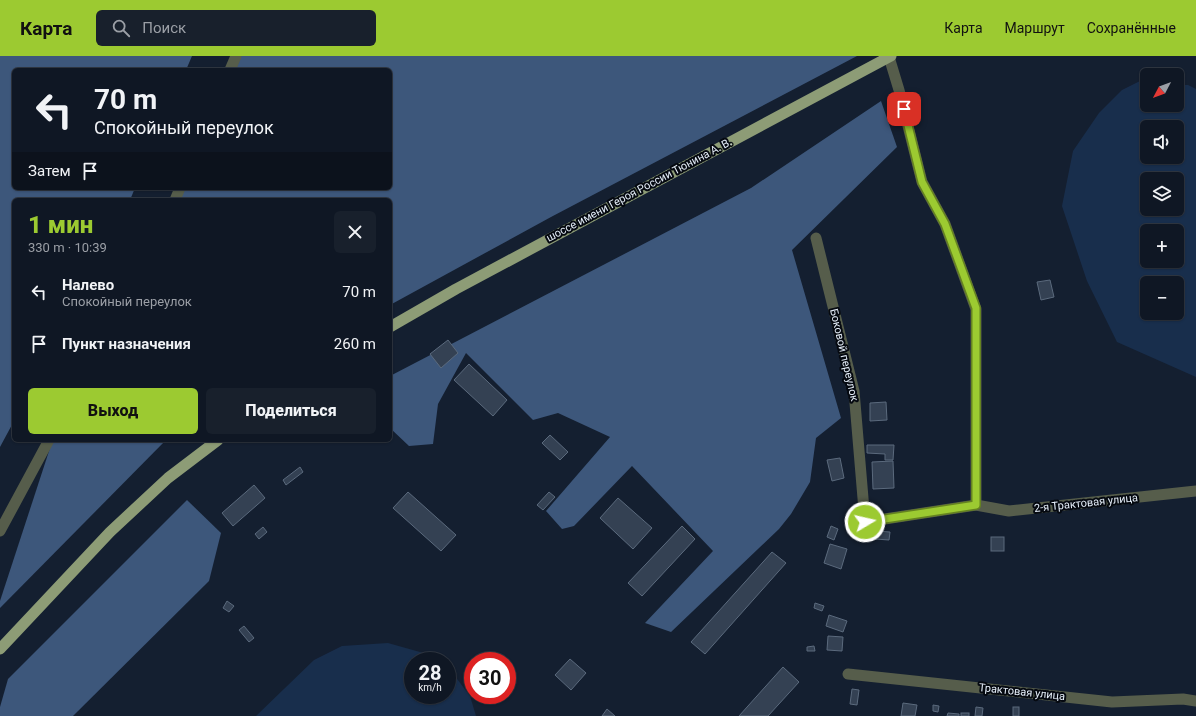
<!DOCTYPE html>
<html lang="ru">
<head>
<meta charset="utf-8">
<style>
  :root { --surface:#0f1724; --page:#18202c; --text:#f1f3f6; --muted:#9b9fa6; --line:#2f3641; --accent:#9cca31 }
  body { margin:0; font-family:Roboto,sans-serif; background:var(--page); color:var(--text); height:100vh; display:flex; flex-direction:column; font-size:15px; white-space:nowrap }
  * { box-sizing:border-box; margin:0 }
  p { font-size:13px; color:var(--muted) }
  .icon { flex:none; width:22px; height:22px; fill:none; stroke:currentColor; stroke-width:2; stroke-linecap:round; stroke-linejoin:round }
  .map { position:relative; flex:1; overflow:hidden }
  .side { position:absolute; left:12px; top:142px; width:380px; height:244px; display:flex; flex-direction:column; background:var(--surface); border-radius:6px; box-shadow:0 1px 3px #0004,0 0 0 1px var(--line) }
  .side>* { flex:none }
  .guide { position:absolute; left:12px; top:12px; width:380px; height:122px; border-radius:6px; box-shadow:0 1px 3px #0004,0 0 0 1px var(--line); background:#0f1724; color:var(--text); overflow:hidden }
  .needle { width:26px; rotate:229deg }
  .buttons { position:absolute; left:1140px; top:12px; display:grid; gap:8px }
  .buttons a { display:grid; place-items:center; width:44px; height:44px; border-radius:6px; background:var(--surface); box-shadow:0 1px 3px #0004,0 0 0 1px var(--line); font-size:20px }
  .speed { position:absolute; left:404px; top:596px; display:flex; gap:8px; font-size:20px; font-weight:700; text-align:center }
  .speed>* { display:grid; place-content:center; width:52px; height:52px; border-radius:50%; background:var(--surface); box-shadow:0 1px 3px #0004,0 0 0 1px var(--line); line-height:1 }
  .speed small { font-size:10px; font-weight:400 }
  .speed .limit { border:6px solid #d22; background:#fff; color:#111 }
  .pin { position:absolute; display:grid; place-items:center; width:34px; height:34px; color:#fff; margin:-17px; border-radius:8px; box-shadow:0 2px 6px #0006 }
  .me { position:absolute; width:44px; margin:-22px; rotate:81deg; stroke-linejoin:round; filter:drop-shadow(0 0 3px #0008) }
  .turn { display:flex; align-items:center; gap:14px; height:84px; padding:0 16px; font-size:18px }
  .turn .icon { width:52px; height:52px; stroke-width:2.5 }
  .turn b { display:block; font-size:28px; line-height:34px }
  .then { display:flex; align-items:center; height:38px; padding:0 16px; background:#0003; gap:8px; font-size:15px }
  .round { display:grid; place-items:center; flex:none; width:42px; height:42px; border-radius:6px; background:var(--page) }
  .overview { display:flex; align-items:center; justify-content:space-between; height:68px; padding:0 16px }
  h1 { font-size:24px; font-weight:800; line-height:30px; color:var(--accent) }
  .cta { display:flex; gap:8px; margin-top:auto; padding:8px 16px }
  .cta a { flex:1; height:46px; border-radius:6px; background:var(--accent); color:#111; font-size:16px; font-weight:800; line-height:46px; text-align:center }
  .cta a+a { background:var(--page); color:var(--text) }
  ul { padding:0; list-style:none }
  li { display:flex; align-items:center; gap:12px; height:52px; padding:0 16px }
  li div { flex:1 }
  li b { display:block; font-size:15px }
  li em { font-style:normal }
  header { display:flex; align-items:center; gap:24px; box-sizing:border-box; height:56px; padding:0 20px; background:var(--accent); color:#111 }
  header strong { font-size:19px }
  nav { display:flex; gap:22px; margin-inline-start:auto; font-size:14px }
  .search { width:280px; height:36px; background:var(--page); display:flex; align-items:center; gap:10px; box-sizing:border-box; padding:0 14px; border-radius:6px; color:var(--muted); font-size:15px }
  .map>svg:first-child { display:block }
  .green { fill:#182e4c; fill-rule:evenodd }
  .forest { fill:#3d577b }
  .building { fill:#344153; stroke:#5b6a7d }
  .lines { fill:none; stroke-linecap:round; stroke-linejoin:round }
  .minor { stroke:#565d4b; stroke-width:11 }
  .tertiary { stroke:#565d4b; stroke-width:11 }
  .primary { stroke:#8d9c76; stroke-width:11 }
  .route-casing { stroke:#658320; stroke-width:10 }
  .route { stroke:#9cca31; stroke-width:7 }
  .labels { text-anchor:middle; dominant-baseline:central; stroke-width:4; stroke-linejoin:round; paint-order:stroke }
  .street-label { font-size:11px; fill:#e6effa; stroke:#050910 }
</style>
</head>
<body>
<header>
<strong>Карта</strong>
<div class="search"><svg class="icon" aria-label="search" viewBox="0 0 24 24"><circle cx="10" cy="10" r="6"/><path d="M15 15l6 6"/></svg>Поиск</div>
<nav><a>Карта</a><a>Маршрут</a><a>Сохранённые</a></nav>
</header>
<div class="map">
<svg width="1196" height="660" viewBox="0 0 1196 660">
  <rect width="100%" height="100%" fill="#141f30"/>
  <g class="green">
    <path d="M1142,24L1147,27V49H1177V29H1188L1196,33V321L1117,286L1087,225L1062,150L1073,95L1099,57L1122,34ZM1147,71H1177V101H1147ZM1147,123H1177V153H1147ZM1147,175H1177V205H1147ZM1147,227H1177V257H1147Z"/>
    <polygon points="388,587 427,598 437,605 413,605 413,639 447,639 447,612 451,615 470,640 476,660 256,660 314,604 342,590"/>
  </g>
  <g class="forest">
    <polygon points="0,0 192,0 186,14 14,14 14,132 135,132 130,144 14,144 14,365 0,391"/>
    <polygon points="233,0 857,0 551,161 390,249 390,144 178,144 182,132 390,132 390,14 227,14"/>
    <polygon points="881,45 897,91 792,194 841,362 816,382 810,426 791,458 779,473 671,576 645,567 713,495 632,410 574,470 562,473 546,455 610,381 558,357 533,364 466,297 438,348 433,388 409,390 390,372 390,320 751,132"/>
    <polygon points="53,384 166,384 0,552 0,545 51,389"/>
    <polygon points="187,444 221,477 209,525 73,660 0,660 0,651 8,623"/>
  </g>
  <g class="building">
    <polygon points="1050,224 1054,241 1041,244 1037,226"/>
    <polygon points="448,284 458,297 441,312 430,298"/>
    <polygon points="469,308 507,344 493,360 454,324"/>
    <polygon points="886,346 887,364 870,365 870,347"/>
    <polygon points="550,379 568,396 560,404 542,387"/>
    <polygon points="867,389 894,389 893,404 885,404 885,398 867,397"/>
    <polygon points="840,402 844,422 832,425 827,404"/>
    <polygon points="893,405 894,432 873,433 872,406"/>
    <polygon points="300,411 303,416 286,429 283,424"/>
    <polygon points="254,429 265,442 233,470 222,457"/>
    <polygon points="408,436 456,479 441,495 393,452"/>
    <polygon points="549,436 555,441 543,454 537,449"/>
    <polygon points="618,442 652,472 633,493 600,462"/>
    <polygon points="682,470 695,483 642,540 628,527"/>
    <polygon points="831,470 838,473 834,484 827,481"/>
    <polygon points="263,471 267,476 259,483 255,478"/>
    <polygon points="876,475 890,476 889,484 875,483"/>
    <rect x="991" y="481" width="13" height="14"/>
    <polygon points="830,488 847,493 841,513 824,507"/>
    <polygon points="772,496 786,507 705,598 691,586"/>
    <polygon points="227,545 234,550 229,556 223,552"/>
    <polygon points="815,547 824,550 822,555 814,552"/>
    <polygon points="829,559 847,565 843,576 826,570"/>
    <polygon points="244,570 254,582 249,586 239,574"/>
    <polygon points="828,580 843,581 842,595 827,594"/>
    <polygon points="814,590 815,595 807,595 807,591"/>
    <polygon points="570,603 586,617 571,634 555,619"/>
    <polygon points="783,611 799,626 768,660 739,660"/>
    <polygon points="852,633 859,634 857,649 850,648"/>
    <polygon points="903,647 917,649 915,660 901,660"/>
    <polygon points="933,649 939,650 938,656 933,655"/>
    <polygon points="976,651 983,652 982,660 975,660"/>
    <rect x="1013" y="651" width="6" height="9"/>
    <polygon points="607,653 615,660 602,660"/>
    <polygon points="948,657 959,658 959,660 947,660"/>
    <rect x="961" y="657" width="8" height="3"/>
  </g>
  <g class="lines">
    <g class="minor">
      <polyline points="889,1 899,34 922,126 945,168 976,253 976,449"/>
      <polyline points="816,182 854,335 865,466 976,449 1009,455 1196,435"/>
      <polyline points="848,618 1112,646 1183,643 1196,645"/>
    </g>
    <g class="tertiary">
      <polyline points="230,14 236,0"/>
      <polyline points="175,144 180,132"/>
      <polyline points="0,475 49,384"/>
    </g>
    <g class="primary">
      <polyline points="390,271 456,233 891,0"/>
      <polyline points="0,593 110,476 168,422 218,384"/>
    </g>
  </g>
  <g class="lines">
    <defs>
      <polyline id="route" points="865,466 976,449 976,252 945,168 922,126 904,53"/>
    </defs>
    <use href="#route" class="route-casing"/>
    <use href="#route" class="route"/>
  </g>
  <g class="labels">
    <g class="street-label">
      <text transform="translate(639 134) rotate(-28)">шоссе имени Героя России Тюнина А. В.</text>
      <text transform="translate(844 299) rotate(77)">Боковой переулок</text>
      <text transform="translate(1086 447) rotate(-6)">2-я Трактовая улица</text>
      <text transform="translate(1022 636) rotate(6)">Трактовая улица</text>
    </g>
  </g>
</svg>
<div class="buttons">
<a><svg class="needle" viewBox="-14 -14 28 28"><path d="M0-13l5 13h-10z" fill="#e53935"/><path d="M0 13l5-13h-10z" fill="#9b9fa6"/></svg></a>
<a><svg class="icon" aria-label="sound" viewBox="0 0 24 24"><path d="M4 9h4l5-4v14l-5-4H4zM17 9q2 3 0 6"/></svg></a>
<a><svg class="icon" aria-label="layers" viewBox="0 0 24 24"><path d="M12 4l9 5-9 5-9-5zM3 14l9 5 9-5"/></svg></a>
<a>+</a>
<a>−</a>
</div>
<div class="speed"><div>28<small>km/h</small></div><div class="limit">30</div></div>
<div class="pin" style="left:904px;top:53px;background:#d93025"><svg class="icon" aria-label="arrive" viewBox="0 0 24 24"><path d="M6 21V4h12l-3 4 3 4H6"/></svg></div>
<svg class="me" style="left:865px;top:466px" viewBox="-20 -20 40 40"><circle r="17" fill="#9cca31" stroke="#fff" stroke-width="3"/><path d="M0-11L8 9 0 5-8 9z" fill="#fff"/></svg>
<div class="guide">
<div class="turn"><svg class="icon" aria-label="left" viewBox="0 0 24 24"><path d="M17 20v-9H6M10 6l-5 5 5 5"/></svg><div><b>70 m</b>Спокойный переулок</div></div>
<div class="then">Затем<svg class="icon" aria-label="arrive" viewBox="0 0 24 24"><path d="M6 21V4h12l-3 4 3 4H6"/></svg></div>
</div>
<section class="side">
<div class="overview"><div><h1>1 мин</h1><p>330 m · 10:39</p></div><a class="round"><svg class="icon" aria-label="close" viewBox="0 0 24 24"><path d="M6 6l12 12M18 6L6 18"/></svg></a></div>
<ul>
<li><svg class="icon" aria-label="left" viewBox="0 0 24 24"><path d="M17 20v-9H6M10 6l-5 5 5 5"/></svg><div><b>Налево</b><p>Спокойный переулок</p></div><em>70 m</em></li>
<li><svg class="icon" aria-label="arrive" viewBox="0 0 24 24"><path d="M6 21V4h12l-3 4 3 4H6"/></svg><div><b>Пункт назначения</b></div><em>260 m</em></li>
</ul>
<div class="cta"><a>Выход</a><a>Поделиться</a></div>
</section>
</div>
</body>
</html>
